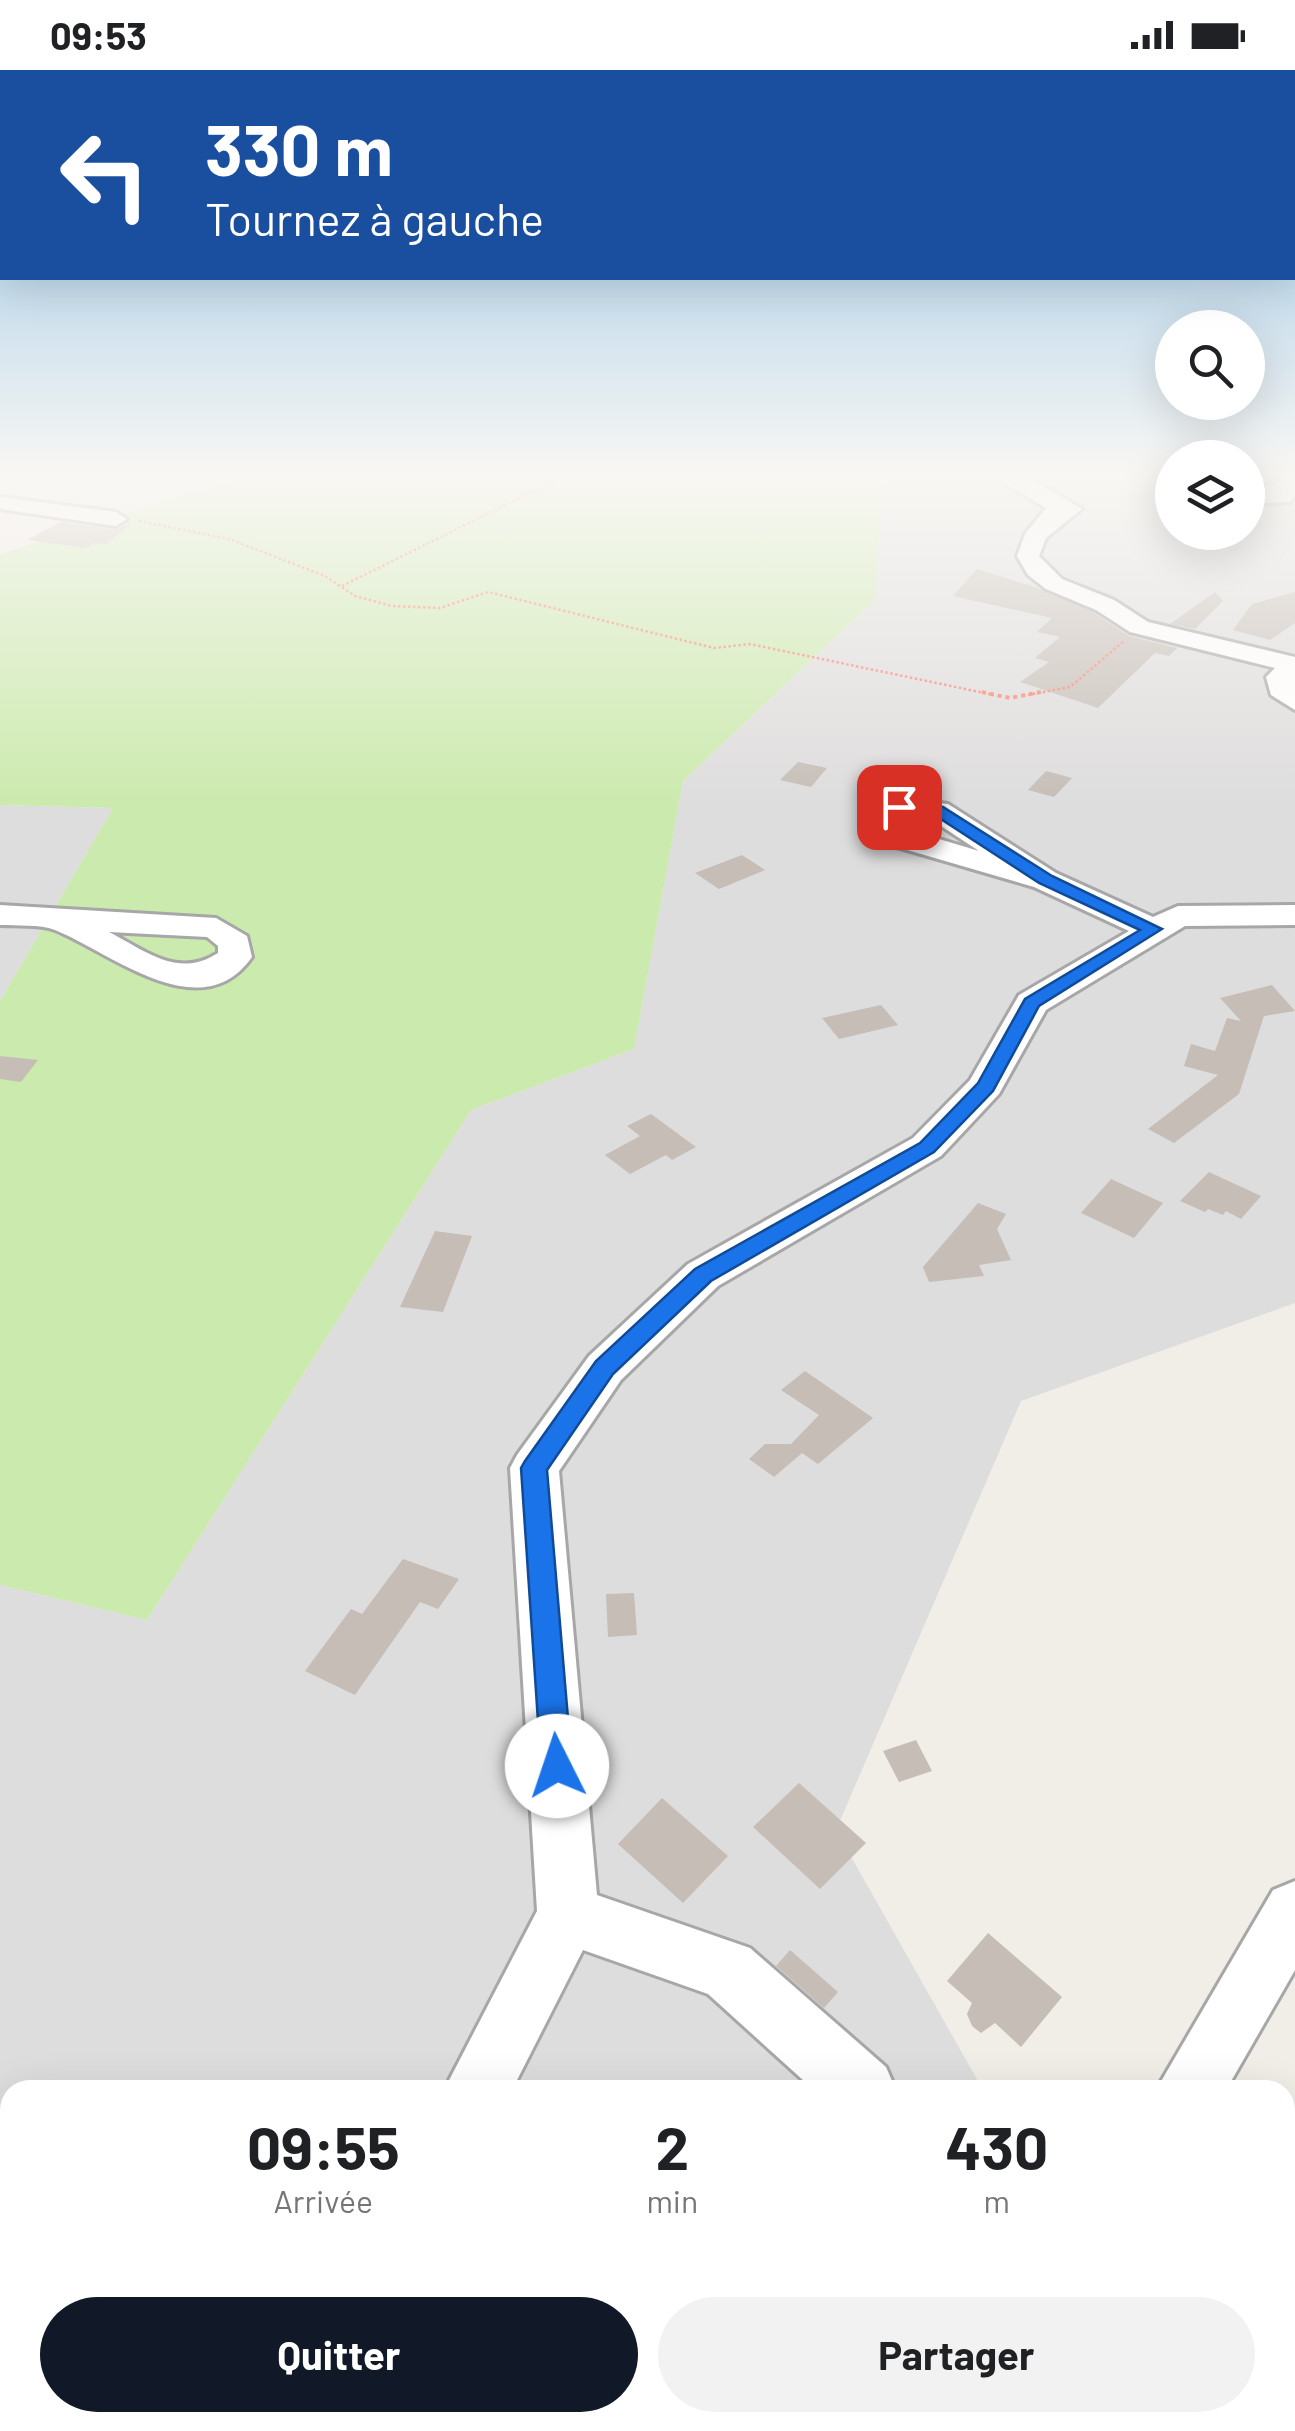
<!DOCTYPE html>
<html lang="fr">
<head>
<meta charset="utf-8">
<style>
  :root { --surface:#fff; --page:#f2f2f2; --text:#202124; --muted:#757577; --accent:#111827 }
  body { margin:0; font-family:Barlow,sans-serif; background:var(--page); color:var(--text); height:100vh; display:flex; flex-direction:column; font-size:38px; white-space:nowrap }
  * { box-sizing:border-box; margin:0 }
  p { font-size:32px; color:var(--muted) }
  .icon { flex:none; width:55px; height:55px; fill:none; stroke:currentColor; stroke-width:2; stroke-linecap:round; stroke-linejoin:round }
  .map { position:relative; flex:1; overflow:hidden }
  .details { position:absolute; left:0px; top:2010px; width:1295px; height:352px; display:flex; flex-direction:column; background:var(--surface); border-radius:30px 30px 0 0; box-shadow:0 10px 40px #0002 }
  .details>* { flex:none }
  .hud { position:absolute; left:0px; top:0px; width:1295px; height:210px; box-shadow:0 10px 40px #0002; background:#1a4fa0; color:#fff; overflow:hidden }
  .fabs { position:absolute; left:1155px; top:240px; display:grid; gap:20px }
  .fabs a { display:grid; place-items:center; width:110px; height:110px; border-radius:50%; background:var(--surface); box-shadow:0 10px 40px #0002; font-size:50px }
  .pin { position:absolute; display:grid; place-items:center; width:85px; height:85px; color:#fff; margin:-42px; border-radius:20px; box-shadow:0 5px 15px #0006 }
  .me { position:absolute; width:110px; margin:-55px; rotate:356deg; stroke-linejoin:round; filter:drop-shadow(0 0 8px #0008) }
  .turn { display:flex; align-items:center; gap:35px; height:210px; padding:0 40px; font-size:45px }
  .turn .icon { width:130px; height:130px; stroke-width:2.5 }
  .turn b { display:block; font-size:70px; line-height:85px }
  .eta { display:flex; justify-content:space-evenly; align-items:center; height:170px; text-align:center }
  .eta b { font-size:60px; font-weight:700; line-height:70px }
  .action { display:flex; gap:20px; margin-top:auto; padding:20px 40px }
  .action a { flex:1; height:115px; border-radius:60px; background:var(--accent); color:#fff; font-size:40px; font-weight:700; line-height:115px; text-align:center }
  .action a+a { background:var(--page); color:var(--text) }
  .status { display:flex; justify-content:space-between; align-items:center; height:70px; padding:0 50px; background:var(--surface); direction:ltr }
  .status svg { height:28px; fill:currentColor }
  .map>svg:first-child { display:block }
  .residential { fill:#dedddd }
  .grass { fill:#cbeaad }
  .building { fill:#c5bdb6 }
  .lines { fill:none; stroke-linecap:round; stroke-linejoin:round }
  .minor-casing { stroke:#a7a7a7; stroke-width:6 }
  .path-far1 { stroke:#fa7e6e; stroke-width:2.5; stroke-dasharray:2.5 2.5; stroke-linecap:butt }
  .path { stroke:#fa7e6e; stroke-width:4; stroke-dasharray:4 4; stroke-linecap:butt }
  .minor { fill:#fff; fill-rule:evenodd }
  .route { fill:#1a73e8; stroke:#114b97; stroke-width:2.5 }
</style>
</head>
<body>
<div class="status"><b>09:53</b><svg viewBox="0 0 49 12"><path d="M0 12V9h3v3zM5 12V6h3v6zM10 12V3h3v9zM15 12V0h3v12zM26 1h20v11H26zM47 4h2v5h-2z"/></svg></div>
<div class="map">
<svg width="1295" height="2361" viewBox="0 0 1295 2361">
  <rect width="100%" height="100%" fill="#f1ede7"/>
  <g class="residential">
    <polygon points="883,406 1172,406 1172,462 1248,462 1248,406 1295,406 1295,1233 1021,1331 836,1760 983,2020 10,2020 10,2352 1170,2352 1175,2361 0,2361 0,1515 147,1550 471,1040 634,979 683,711 875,530"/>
    <polygon points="0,735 113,738 0,931"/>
  </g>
  <polygon class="grass" points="245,406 883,406 875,530 683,711 634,979 471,1040 147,1550 0,1515 0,931 113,738 0,735 0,484"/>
  <g class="building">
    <polygon points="61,452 115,460 133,452 107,474 95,473 85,478 27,470"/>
    <polygon points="977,499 1038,518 1094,543 1129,566 1177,578 1169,586 1155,583 1098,638 1020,612 1049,592 1035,588 1060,567 1037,562 1052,548 953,526"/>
    <polygon points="1215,522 1223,531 1195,559 1170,554"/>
    <polygon points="1295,522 1295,553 1270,570 1233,560 1252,534"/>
    <polygon points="798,692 827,698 811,717 780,710"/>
    <polygon points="1046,701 1072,708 1054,727 1028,720"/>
    <polygon points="742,785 765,800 719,819 695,803"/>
    <polygon points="1272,915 1295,941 1264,946 1239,1024 1174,1073 1148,1059 1218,1005 1184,996 1191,974 1215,981 1227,948 1241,951 1220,928"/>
    <polygon points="881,935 898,955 839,969 822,948"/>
    <polygon points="0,986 38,990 21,1012 0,1009"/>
    <polygon points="651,1044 696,1077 672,1090 666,1085 630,1104 605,1085 640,1066 627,1056"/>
    <polygon points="1209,1102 1261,1126 1241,1149 1226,1141 1223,1145 1208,1139 1205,1142 1180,1131"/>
    <polygon points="1111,1109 1163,1133 1134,1168 1081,1143"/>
    <polygon points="978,1133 1006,1144 997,1159 1011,1190 979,1195 984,1206 929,1212 923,1197"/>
    <polygon points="435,1161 472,1166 443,1242 400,1237"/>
    <polygon points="805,1301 873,1348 818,1394 802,1383 774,1407 749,1389 765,1374 791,1374 819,1345 781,1320"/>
    <polygon points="403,1489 459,1509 438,1539 420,1532 355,1625 305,1601 351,1539 362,1544"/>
    <polygon points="634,1523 637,1565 608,1567 606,1524"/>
    <polygon points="916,1670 932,1701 899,1712 883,1681"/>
    <polygon points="799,1713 866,1773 820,1819 753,1757"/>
    <polygon points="662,1728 728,1786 683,1833 618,1774"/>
    <polygon points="988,1863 1062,1927 1021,1977 995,1953 981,1963 972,1956 967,1944 972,1933 947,1911"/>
    <polygon points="790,1880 838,1922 824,1938 776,1896"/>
  </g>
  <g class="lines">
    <defs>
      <g id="minor">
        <polygon points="992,406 1030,408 1082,439 1046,468 1039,486 1062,509 1114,530 1148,552 1295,587 1295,640 1271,625 1266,607 1275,598 1130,562 1096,540 1046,519 1028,505 1017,486 1025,464 1046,438"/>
        <polygon points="1282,406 1295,406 1295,425 1290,432 1263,433 1248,422 1251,418 1280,413"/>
        <polygon points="0,427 116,442 127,449 116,456 0,439"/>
        <path d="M899,728L948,734L1056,803L1153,847L1178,836L1295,835V855L1185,856L1046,940L999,1024L941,1086L718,1216L621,1310L559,1401L597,1825L750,1878L886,1997L896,2020H814L708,1924L583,1880L512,2020H444L537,1841L510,1398L517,1385L589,1286L688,1194L913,1068L970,1010L1019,925L1129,861L1034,817L897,777L871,750L888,731ZM906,747L929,748L979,781L919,763L903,750Z"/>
        <path d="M0,835L216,848L247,866L252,887C201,960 110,882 55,860C39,854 17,856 0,855ZM109,862L207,867L218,876V883C178,909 146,881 109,862Z"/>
        <polygon points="1295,1811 1295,1900 1226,2020 1156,2020 1273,1820"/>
        <polygon points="211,2352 289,2352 285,2361 207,2361"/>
        <polygon points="1099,2352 1176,2352 1180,2361 1103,2361"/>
      </g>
    </defs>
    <use href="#minor" class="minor-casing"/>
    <g class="path-far1">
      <polyline points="139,451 229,469 325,506 355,526 392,536 440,538 488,522 714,578 750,574 994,625"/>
      <polyline points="342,516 564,406"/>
      <polyline points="1028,625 1070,617 1124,571"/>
    </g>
    <polyline class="path" points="982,622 1010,628 1041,622"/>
    <use href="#minor" class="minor"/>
  </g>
  <linearGradient id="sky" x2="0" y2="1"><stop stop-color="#8ec0e4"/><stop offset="0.55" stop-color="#f9f7f4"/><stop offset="1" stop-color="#f9f7f4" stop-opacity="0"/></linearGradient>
  <rect width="1295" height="737" fill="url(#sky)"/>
  <polygon class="route" points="899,732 943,737 1052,806 1162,859 1039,936 993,1021 934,1082 711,1211 613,1304 547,1400 572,1696 568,1706 557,1710 546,1706 541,1696 521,1398 525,1391 596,1291 695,1199 920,1073 978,1013 1025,929 1140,860 1039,813 933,744 893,740 891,737"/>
</svg>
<div class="fabs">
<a><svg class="icon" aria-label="search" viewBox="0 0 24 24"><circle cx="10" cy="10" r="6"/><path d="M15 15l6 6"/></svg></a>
<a><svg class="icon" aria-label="layers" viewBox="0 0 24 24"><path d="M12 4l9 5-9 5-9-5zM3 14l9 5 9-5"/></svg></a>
</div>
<div class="pin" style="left:899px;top:737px;background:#d93025"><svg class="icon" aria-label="arrive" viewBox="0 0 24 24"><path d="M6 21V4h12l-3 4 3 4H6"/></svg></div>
<svg class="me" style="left:557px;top:1696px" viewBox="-20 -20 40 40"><circle r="19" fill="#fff"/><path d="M0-13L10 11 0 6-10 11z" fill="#1a73e8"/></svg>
<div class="hud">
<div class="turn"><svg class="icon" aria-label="left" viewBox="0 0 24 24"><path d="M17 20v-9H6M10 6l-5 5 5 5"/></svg><div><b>330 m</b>Tournez à gauche</div></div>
</div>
<section class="details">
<div class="eta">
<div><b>09:55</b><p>Arrivée</p></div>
<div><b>2</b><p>min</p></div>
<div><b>430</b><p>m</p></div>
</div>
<div class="action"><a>Quitter</a><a>Partager</a></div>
</section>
</div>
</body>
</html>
